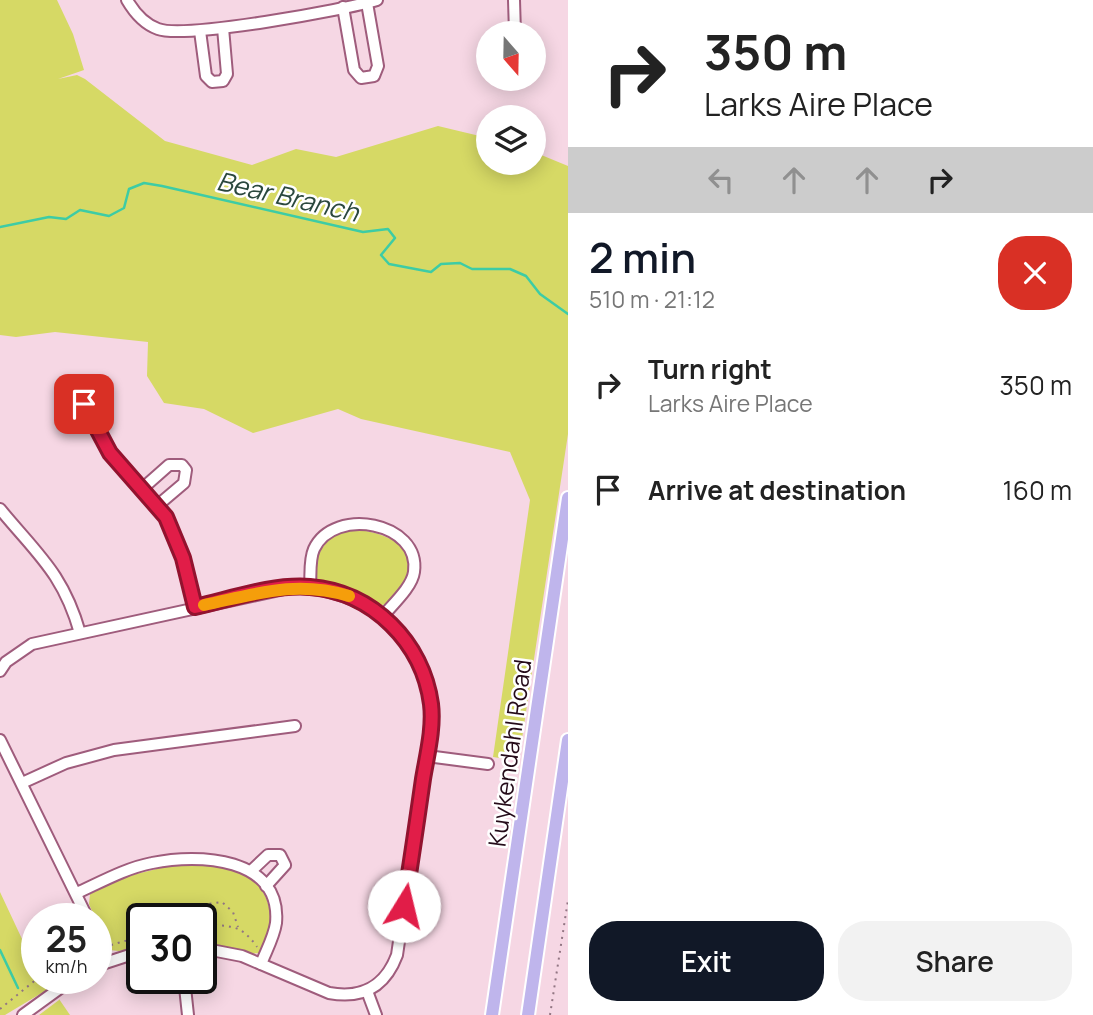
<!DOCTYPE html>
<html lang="en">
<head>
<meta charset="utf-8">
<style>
  :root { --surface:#fff; --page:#f2f2f2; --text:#222; --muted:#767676; --accent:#111827 }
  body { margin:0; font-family:Manrope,sans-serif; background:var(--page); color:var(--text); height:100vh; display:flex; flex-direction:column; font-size:26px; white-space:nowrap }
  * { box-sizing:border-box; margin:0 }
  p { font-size:23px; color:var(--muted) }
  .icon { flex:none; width:38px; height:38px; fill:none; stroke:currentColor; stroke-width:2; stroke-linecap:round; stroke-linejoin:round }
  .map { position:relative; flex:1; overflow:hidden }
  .sheet { display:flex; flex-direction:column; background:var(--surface); width:525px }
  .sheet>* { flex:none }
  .guide { background:#fff; color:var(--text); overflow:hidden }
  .needle { width:46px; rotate:160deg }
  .tools { position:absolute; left:476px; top:21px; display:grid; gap:14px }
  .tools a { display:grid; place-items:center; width:70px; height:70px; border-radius:50%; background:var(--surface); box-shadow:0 4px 18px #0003; font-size:35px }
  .speed { position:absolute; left:21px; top:903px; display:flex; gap:14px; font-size:35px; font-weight:700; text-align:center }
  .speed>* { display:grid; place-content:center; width:91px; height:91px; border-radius:50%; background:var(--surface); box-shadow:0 4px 18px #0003; line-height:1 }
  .speed small { font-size:18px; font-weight:400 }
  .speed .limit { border:4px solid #111; border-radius:10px; background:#fff; color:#111 }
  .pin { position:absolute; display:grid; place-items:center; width:60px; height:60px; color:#fff; margin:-30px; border-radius:14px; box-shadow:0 4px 10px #0006 }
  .me { position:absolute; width:77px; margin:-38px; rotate:9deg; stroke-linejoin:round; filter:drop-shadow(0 0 5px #0008) }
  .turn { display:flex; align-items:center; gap:24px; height:147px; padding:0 21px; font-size:32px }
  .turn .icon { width:91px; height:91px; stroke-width:2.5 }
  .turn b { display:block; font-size:49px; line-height:60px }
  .lanes { display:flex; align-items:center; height:66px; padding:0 21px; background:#0003; justify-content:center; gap:35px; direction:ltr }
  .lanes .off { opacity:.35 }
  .round { display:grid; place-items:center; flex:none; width:74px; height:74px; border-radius:28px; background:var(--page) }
  .overview { display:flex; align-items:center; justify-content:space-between; height:119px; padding:0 21px }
  h1 { font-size:42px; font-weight:600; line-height:52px; color:var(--accent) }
  .action { display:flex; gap:14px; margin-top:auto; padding:14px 21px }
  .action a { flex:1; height:80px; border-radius:28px; background:var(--accent); color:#fff; font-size:28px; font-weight:600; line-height:80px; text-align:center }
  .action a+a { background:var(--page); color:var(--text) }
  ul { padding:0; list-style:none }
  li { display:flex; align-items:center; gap:21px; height:105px; padding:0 21px }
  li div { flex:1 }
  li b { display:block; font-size:26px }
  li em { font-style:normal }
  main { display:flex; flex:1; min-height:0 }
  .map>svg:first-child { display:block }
  .green { fill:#d6d965 }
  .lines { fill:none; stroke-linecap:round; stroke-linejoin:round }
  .stream { stroke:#3dcca5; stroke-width:2.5 }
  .minor-casing { stroke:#9f5c7c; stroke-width:14 }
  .major-casing { stroke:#fff; stroke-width:16 }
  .path { stroke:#927683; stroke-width:2; stroke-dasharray:2 5; stroke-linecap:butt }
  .minor { stroke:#fff; stroke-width:10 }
  .major { stroke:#bfb5ec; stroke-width:12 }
  .route-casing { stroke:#92132f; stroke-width:18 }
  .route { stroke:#e11d48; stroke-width:12 }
  .slow { stroke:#f59e0b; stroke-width:12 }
  .labels { text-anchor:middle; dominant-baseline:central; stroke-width:5; stroke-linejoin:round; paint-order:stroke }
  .street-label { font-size:24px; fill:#250b19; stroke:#fff }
  .water-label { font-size:26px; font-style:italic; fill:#2b483e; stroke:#fff }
</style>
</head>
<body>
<main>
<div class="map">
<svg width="568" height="1015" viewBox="0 0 568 1015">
  <rect width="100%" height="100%" fill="#f6d7e4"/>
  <g class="green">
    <polygon points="0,0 57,0 73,34 84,70 58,79 77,75 85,79 165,141 252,165 296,149 336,157 438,126 488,138 488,163 534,163 534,152 568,166 568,434 521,745 506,759 493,757 530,500 510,452 361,419 338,409 253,433 204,409 164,403 147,376 148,342 55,332 16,337 0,335"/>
    <path d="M345,529C370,529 422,540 408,578C405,587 394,596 387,604L377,606L316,578C313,554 325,540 345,529Z"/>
    <path d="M173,865C213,863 262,864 270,912C272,925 269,942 259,953L248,954L201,943V919H142V946L119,951L109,950L89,904L90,894L124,877Z"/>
    <polygon points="0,892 37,971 37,978 41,978 50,988 5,1015 0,1015"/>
    <polygon points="59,999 70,1015 39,1015 59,1000"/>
  </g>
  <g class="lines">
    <g class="stream">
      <polyline points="0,227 49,217 66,219 80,210 109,216 124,208 129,189 144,183 162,186 363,232 388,229 395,238 381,255 389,264 431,272 441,264 460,263 472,269 510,269 526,276 540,294 568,314"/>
      <polyline points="0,950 18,988"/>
    </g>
    <defs>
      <g id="minor">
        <path d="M127,0C134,12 144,24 158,29C184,39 345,10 377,0"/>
        <polyline points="514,0 515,33"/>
        <polyline points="343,7 354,70 361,78 374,76 378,66 367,3"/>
        <polyline points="200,31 206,76 212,82 223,81 227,74 223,28"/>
        <polyline points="84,404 111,453 166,517 183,558 195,607"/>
        <polyline points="143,488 169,465 182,465 186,470 184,483 158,505"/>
        <path d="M0,509C37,554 63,573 80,633"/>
        <path d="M310,587C311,575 309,560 314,549C334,506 421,522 414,572C412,587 393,604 383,616"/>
        <path d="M0,671L6,662L32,644L289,588C359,585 423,632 431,705C434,733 426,764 421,791C413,846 405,900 397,955C385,987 362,999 329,993L242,956L201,948"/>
        <polyline points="0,740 88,919"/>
        <polyline points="427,756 488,764"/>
        <polyline points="22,783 66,763 114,750 295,726"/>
        <polyline points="251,871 268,855 280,855 285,865 266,886"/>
        <path d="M77,893C101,882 126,868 152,863C198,853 282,857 276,923C274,937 266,951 261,964"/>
        <polyline points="96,938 107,961"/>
        <polyline points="96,966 142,951"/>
        <polyline points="184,978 188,1015"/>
        <polyline points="367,991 376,1015"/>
        <polyline points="23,1015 74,978"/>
      </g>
      <g id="major">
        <polyline points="492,1015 568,498"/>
        <polyline points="528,1015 568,740"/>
      </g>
    </defs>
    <use href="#minor" class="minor-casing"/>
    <use href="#major" class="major-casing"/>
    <g class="path">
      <polyline points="188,919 200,905 222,902 233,912 238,927"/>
      <path d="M201,924C228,927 240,922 257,947"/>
      <polyline points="111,945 132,939 142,926"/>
      <polyline points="0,1009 38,978"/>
      <polyline points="550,1015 568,900"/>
    </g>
    <use href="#minor" class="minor"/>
    <use href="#major" class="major"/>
  </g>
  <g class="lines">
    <defs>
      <path id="route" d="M84,404L110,453L166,517L183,558L195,607C231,599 272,584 310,587C373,592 423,643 431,704C434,728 427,755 423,779C417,821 411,863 404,906"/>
    </defs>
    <use href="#route" class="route-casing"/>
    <use href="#route" class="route"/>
    <path class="slow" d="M204,605C256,594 296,580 349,596"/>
  </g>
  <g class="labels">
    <g class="street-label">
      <text transform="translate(509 753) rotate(-82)">Kuykendahl Road</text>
    </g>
    <g class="water-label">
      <text transform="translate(288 196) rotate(13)">Bear Branch</text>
    </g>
  </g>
</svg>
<div class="tools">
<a><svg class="needle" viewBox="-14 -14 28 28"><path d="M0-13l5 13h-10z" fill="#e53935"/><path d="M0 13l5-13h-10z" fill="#767676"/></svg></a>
<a><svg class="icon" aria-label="layers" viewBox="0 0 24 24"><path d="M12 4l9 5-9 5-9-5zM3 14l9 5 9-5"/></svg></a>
</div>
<div class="speed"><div>25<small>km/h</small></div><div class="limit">30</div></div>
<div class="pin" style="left:84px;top:404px;background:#d93025"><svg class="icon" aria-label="arrive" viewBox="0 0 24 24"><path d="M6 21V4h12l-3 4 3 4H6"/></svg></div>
<svg class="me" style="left:404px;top:906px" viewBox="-20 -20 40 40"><circle r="19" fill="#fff"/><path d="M0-13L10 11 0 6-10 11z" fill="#e11d48"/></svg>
</div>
<section class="sheet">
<div class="guide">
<div class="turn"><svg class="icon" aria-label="right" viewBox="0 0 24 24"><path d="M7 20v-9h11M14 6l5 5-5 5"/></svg><div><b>350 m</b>Larks Aire Place</div></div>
<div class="lanes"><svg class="icon off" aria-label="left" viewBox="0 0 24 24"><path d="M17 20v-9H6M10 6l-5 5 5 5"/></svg><svg class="icon off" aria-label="ahead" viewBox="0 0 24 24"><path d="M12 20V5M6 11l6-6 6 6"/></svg><svg class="icon off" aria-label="ahead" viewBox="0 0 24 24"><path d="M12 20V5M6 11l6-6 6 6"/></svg><svg class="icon" aria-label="right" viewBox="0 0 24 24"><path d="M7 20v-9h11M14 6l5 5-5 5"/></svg></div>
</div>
<div class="overview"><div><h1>2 min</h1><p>510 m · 21:12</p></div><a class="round" style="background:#d93025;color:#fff"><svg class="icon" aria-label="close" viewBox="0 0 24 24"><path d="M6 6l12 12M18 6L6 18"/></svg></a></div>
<ul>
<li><svg class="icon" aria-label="right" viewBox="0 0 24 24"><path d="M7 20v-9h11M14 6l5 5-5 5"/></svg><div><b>Turn right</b><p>Larks Aire Place</p></div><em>350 m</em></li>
<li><svg class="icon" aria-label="arrive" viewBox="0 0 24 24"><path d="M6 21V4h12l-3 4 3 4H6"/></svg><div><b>Arrive at destination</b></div><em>160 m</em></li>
</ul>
<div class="action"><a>Exit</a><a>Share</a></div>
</section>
</main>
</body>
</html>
